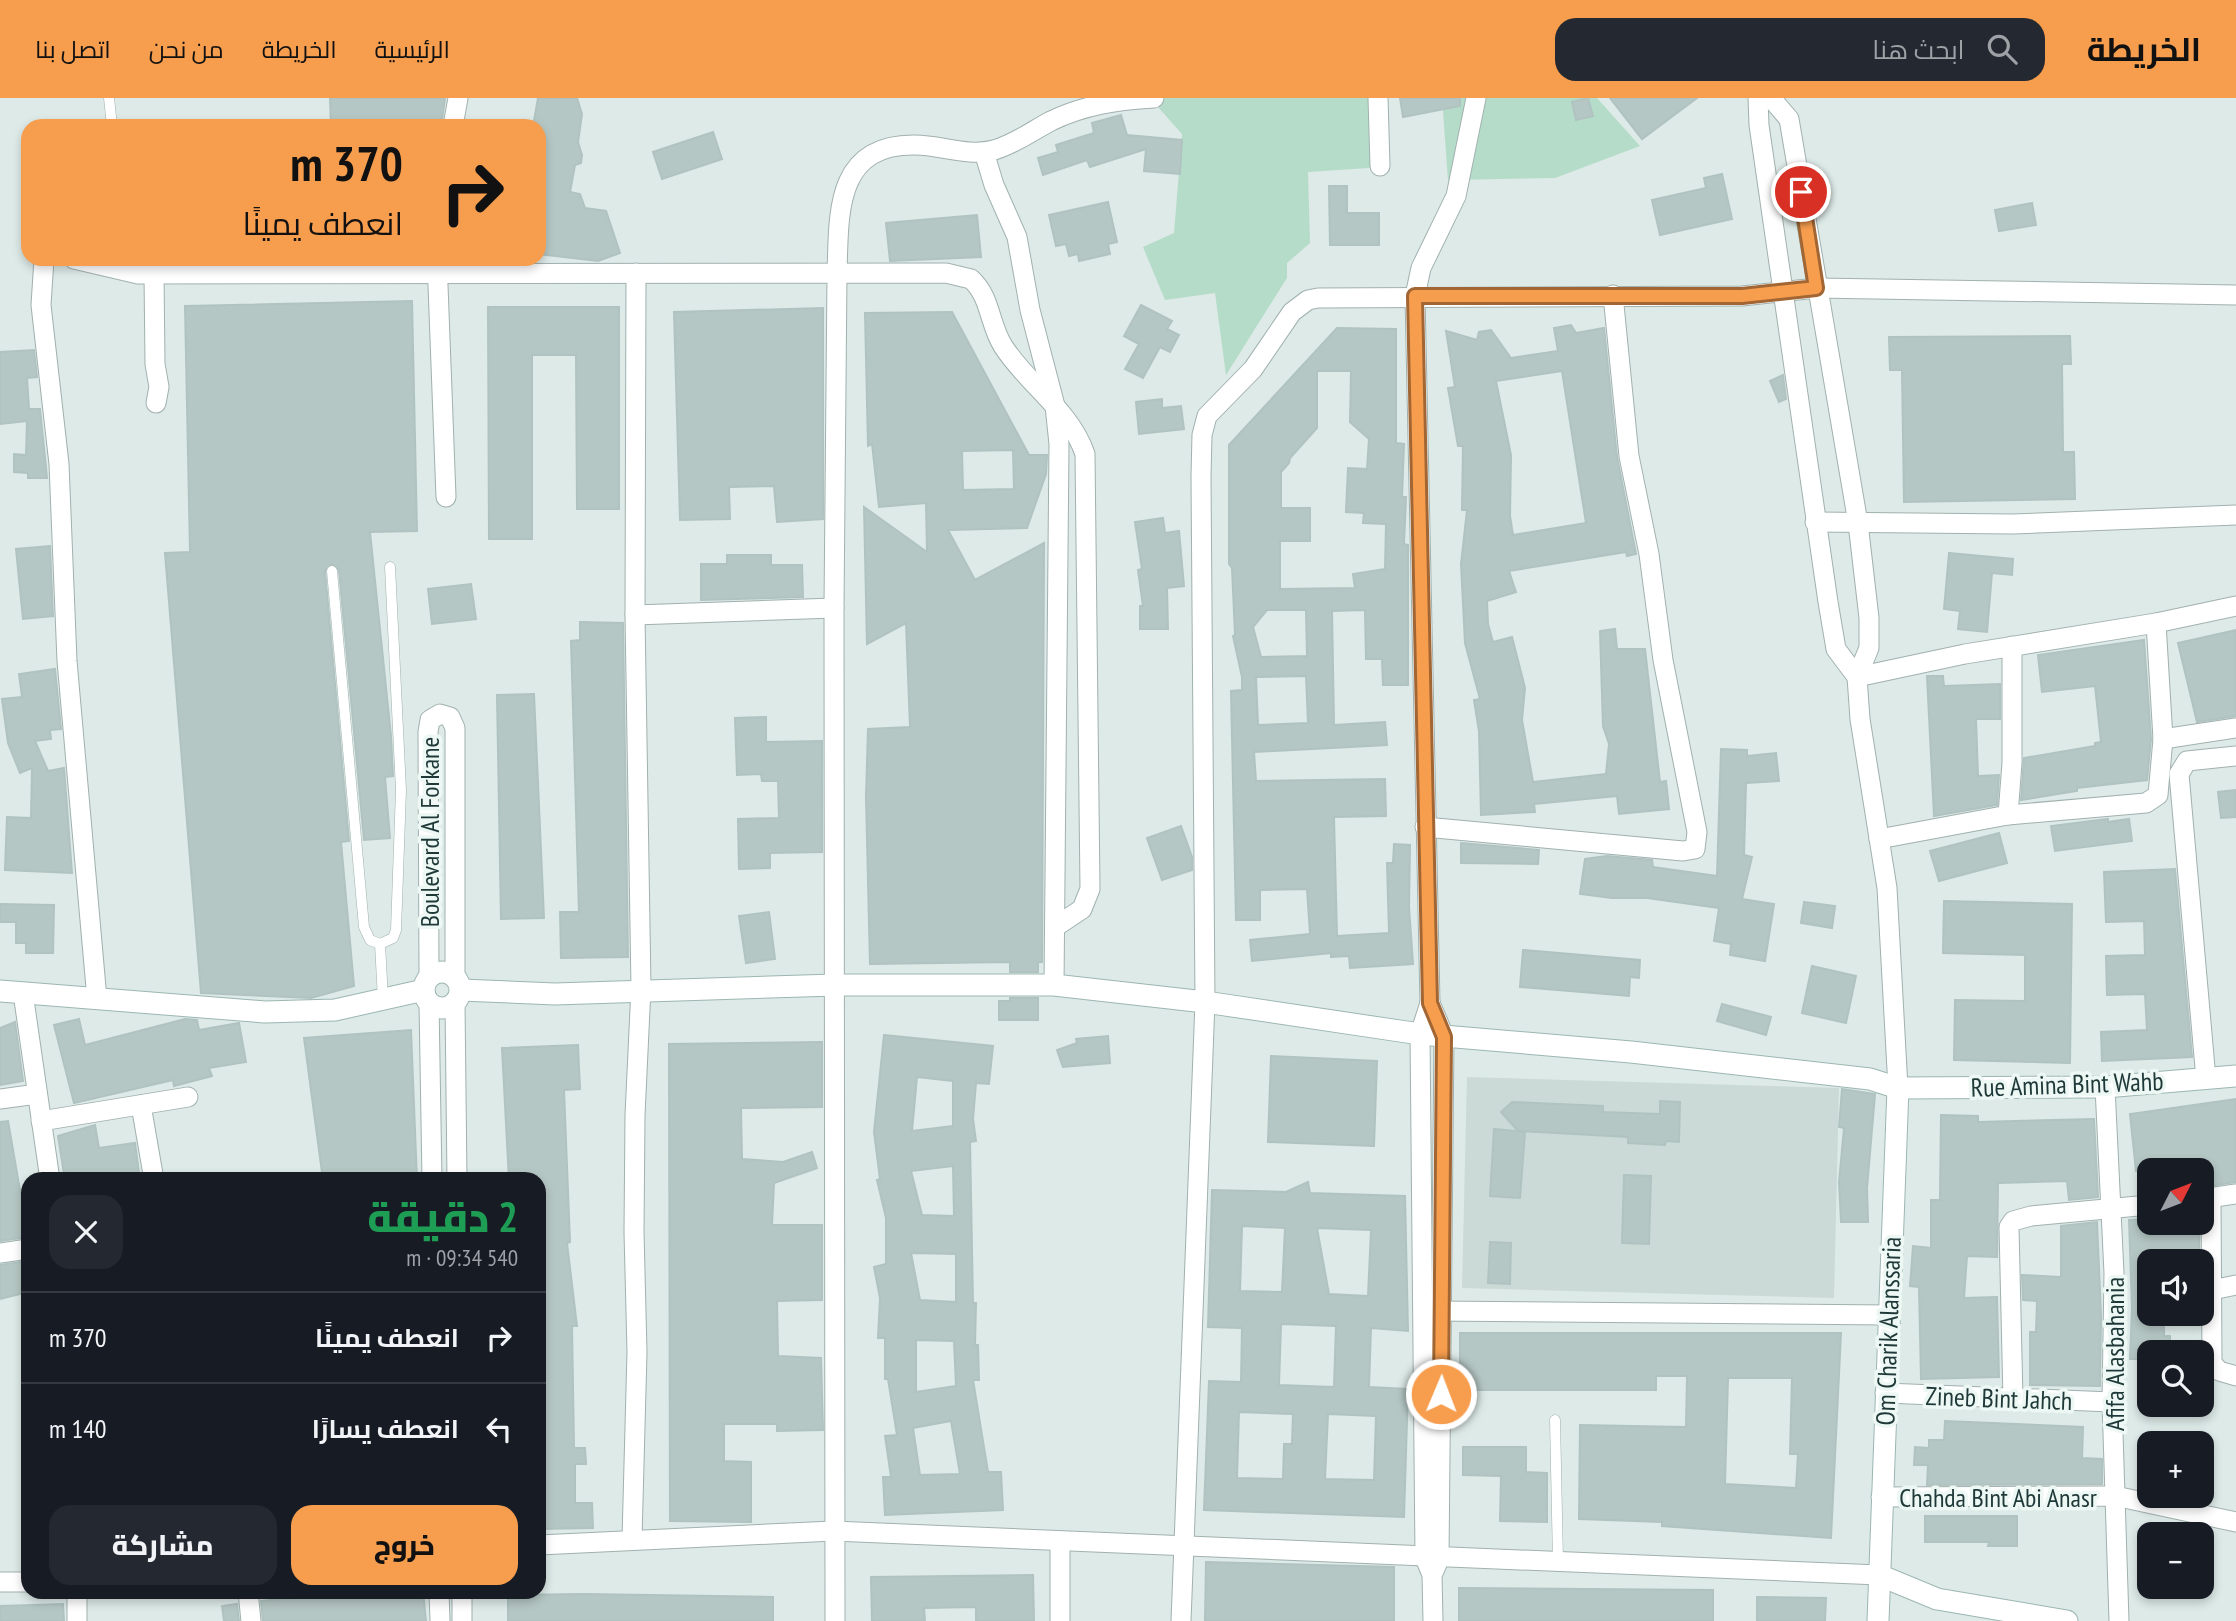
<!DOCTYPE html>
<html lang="ar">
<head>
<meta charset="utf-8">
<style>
  :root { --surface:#171b24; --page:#242831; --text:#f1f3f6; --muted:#9ea1a6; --line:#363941; --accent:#f79d4e }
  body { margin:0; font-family:"PT Sans Narrow",Cairo,sans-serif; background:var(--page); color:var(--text); direction:rtl; height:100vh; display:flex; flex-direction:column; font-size:26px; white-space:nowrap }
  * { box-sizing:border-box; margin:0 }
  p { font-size:23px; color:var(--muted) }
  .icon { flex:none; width:38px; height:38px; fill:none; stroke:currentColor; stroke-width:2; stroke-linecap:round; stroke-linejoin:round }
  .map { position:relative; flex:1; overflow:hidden; direction:ltr }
  .panel { position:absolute; left:21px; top:1074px; width:525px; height:427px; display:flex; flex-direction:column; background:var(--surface); border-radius:21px; box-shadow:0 4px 10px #0003; direction:rtl }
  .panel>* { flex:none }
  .guide { position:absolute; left:21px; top:21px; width:525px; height:147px; border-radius:21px; box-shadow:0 4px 10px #0003; direction:rtl; background:#f79d4e; color:#111; overflow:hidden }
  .needle { width:46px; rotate:48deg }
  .fabs { position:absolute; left:2137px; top:1060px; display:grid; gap:14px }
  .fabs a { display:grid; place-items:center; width:77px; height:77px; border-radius:14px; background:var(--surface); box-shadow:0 4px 10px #0003; font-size:35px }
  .pin { position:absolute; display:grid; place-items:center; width:60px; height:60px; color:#fff; margin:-30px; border:4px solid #fff; border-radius:50%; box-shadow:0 2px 7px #0007 }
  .me { position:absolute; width:77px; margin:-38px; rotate:1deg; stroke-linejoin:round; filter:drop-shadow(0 0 5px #0008) }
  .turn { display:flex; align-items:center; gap:24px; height:147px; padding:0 28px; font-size:32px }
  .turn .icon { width:91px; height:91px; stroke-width:2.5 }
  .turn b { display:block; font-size:49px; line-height:60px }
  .round { display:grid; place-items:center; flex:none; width:74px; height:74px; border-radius:21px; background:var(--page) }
  .headline { display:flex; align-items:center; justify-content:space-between; height:119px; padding:0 28px }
  h1 { font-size:42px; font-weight:800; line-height:52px; color:#1e9e55 }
  .button { display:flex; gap:14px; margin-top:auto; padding:14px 28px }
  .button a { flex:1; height:80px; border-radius:21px; background:var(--accent); color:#111; font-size:28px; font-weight:800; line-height:80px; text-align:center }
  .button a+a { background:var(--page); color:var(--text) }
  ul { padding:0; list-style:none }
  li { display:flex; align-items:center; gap:21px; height:91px; padding:0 28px; border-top:2px solid var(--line) }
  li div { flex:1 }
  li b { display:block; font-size:26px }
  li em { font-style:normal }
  header { display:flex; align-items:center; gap:42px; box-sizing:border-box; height:98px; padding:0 35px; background:var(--accent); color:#111 }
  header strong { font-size:33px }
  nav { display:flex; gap:38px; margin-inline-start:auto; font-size:24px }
  .search { width:490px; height:63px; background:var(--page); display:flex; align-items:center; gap:18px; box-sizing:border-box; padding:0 24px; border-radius:21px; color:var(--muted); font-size:26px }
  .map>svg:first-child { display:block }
  .built { fill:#cbdad6 }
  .green { fill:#b5dcc8 }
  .building { fill:#b5c7c4; stroke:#b0c3c0; stroke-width:2; fill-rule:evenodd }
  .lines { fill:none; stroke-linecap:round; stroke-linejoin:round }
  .lane-casing { stroke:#a0b1af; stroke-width:11 }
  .street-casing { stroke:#a0b1af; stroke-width:21 }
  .secondary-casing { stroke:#9cb6b2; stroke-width:23 }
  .lane { stroke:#fff; stroke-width:10 }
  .street { stroke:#fff; stroke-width:19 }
  .secondary { stroke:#fff; stroke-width:21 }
  .route-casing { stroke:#a16633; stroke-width:18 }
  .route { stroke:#f79d4e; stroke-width:12 }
  .labels { text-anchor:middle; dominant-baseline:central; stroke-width:7; stroke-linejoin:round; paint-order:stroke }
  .street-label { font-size:26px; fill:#1e3938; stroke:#edf7f4 }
</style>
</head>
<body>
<header>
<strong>الخريطة</strong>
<div class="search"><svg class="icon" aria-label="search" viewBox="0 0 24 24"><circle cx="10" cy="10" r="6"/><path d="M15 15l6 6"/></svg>ابحث هنا</div>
<nav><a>الرئيسية</a><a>الخريطة</a><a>من نحن</a><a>اتصل بنا</a></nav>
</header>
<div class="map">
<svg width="2236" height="1523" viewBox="0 0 2236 1523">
  <rect width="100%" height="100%" fill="#ddeae7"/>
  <polygon class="built" points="1467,979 1839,990 1834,1200 1462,1190"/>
  <g class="green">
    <polygon points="1150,0 1382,0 1383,69 1308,74 1310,145 1287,165 1287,180 1226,277 1215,195 1165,202 1143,149 1174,135 1182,36"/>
    <polygon points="1442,0 1597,0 1640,48 1555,80 1448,82"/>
  </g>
  <g class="building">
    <polygon points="330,0 442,0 445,1 441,28 331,28"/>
    <polygon points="538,0 577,0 582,16 578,44 582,57 581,65 575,67 570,94 580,96 585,110 606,113 620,155 598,163 539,156 539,28 533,28"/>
    <polygon points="1400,0 1460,0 1460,8 1403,19"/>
    <polygon points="1588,0 1593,18 1576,22 1572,4"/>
    <polygon points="1610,0 1697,0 1642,41"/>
    <polygon points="1121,17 1127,37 1182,42 1180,76 1144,73 1146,51 1090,69 1087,62 1043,77 1038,60 1058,54 1056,47 1094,35 1092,25"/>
    <polygon points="713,34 722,61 662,81 653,54"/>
    <polygon points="1722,76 1732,121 1660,137 1652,102 1706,90 1704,80"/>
    <polygon points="1329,88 1347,88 1347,115 1379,115 1379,147 1330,147"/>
    <polygon points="1108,104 1117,144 1108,146 1110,156 1079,163 1078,156 1069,158 1066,146 1056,148 1049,117"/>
    <polygon points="2032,105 2036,127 1999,133 1995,112"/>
    <polygon points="977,117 981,159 890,163 886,125"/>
    <polygon points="412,203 417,433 370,434 391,638 393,678 385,679 390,740 364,742 339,472 332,466 325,473 349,743 341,744 354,888 311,900 201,895 165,455 190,454 185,208"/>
    <polygon points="1141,207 1172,223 1167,231 1179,237 1170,254 1160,249 1143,280 1125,271 1139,246 1124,238"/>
    <polygon points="488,209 619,209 619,411 577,411 576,257 532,257 532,441 489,441"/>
    <polygon points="823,210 823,421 777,424 774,388 729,389 730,421 680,422 674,214"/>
    <path d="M952,214L1029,357H1047L1046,376L1027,430L948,432L975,482L1044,445L1042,864H1038V874H1010V864L870,866L866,699L868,631L910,629L906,525L867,546L864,409L927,454L926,405L879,409L872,346L868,348L865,215ZM1013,352L1014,391L963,392L962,353Z"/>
    <path d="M1571,227L1576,235L1604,230L1617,359L1636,456L1627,458L1626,454L1509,473L1516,494L1487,503L1488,526L1493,544L1512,539L1525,590L1522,622L1533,684L1606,676L1609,646L1603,628L1600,533L1615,531L1617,551H1645L1660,684L1666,683L1669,711L1619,716L1617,698L1534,706L1535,714L1481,717L1479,633L1474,602L1480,601L1465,545L1461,466L1467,412H1462L1463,348H1458L1448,290L1455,289L1446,233L1477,242L1479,234L1491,232L1511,260L1558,253L1554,230ZM1562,273L1586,425L1513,437L1510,418L1511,357L1496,283Z"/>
    <path d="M1337,230L1396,231V345L1404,346L1402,399H1406L1404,446L1408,447V587H1383L1382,561H1366L1365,512L1332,513L1334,627L1385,624L1387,647L1254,654L1256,683L1385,681L1386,718L1334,719L1337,838L1389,835L1387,765H1393L1394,746L1410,747L1409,809L1413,866L1350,870L1349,858L1331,859V855L1252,863L1250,842L1310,836L1307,791L1260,792V822H1236L1231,593L1242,592V579L1233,538L1235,537L1232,470L1229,466V347ZM1317,273H1351L1350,324L1369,341L1367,371L1348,370L1346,414L1364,415L1363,425L1386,426L1385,471L1353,476L1355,490L1280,491V443H1310V410H1281V374L1289,365L1290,360L1317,330ZM1267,512H1306L1307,558L1261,559L1253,529ZM1306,578L1308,625L1258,627L1256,579Z"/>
    <polygon points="2070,238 2071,266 2062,266 2063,354 2074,354 2075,401 1904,404 1902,272 1890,272 1889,239"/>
    <polygon points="34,252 37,279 27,280 29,311 40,311 47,380 28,380 28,375 14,374 14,356 26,357 27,323 0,326 0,254"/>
    <polygon points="1783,277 1786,301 1779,304 1770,283"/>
    <polygon points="1162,301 1162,310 1181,308 1184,331 1139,336 1136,304"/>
    <polygon points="1163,420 1165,435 1179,433 1184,488 1167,490 1168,531 1140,531 1140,508 1143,508 1138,472 1142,471 1135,424"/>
    <polygon points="50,448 53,518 23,521 16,451"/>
    <polygon points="1949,455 2013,461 2012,477 1992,475 1987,534 1958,531 1960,513 1944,511"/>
    <polygon points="727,457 771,457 771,467 802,467 803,499 701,502 701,466 727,466"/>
    <polygon points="471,486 476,521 432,526 428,491"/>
    <polygon points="580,524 623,525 628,859 561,860 560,814 579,814 571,543 580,542"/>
    <polygon points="2236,532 2236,618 2197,624 2178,545"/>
    <polygon points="2144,542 2151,641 2147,682 2077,690 2077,693 2021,702 2024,660 2095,648 2095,645 2101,644 2095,588 2042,594 2038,557"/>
    <polygon points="55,571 61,631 50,632 51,641 35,643 48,673 64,670 72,775 5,772 7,719 31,720 32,670 20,675 8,645 2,601 22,599 19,576"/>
    <polygon points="1927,578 1943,578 1944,588 2000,586 2000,621 1976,621 1978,678 1999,677 1997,707 1934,718"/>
    <polygon points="534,596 544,820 501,821 497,597"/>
    <polygon points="766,619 766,644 822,643 822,754 770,755 770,770 739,771 738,721 779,720 778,683 762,683 761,676 737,677 735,620"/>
    <polygon points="1721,651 1747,652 1747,658 1776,655 1779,683 1746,685 1744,757 1752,759 1742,801 1774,806 1765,863 1730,857 1731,846 1714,843 1719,810 1647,800 1612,800 1580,796 1585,761 1607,758 1652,762 1653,769 1717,778"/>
    <polygon points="2236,692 2236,719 2221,720 2218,694"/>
    <polygon points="2108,721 2108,724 2129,721 2132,743 2055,753 2051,728"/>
    <polygon points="1181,728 1192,759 1192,772 1162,782 1147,740"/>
    <polygon points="1999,735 2007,765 1939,783 1930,753"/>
    <polygon points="1461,745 1539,752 1538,766 1461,765"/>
    <polygon points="2175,771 2192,959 2102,963 2101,934 2147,932 2145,896 2107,897 2106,858 2145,857 2144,823 2106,824 2104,774"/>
    <polygon points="1944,803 2072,806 2070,965 1954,962 1955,902 2025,903 2025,857 1943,855"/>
    <polygon points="1804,804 1835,808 1832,830 1801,825"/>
    <polygon points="0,806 54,807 53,855 26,855 26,845 16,845 16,824 0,824"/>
    <polygon points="769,814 775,861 746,865 739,818"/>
    <polygon points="1523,852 1640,862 1639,880 1630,879 1629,898 1520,889"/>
    <polygon points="1812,868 1856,878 1846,925 1802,915"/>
    <polygon points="1010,900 1038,900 1038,922 999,922 999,903 1010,903"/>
    <polygon points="1722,906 1771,919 1766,937 1717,923"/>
    <polygon points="79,921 85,947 185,921 197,922 199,932 239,925 246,964 209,970 212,978 174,988 173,982 74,1005 54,927"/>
    <polygon points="15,924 23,983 0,987 0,930"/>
    <polygon points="411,932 417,1082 323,1082 304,940"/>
    <path d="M884,937L993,948L989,986L976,985L973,1021L976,1043L970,1044L973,1205H976L975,1247H978L979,1282H973L988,1374H1001L1003,1412L885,1417L883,1379H891L885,1338L897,1337L888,1281H885V1240H878L880,1200L874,1169L886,1166V1120L877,1082L880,1081L874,1034ZM917,979L953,983V1028L912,1033ZM953,1068L954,1118L922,1117L911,1073ZM911,1155L956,1156V1204L920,1202ZM916,1242L954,1243L956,1288L916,1294ZM951,1323L960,1376L920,1377L913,1330Z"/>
    <polygon points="1108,938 1110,965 1063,969 1057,952 1077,945 1076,941"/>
    <polygon points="822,944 822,1009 741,1010 742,1061 783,1064 812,1054 817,1070 774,1085 772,1127 822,1127 822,1202 777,1203 778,1258 821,1260 823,1332 777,1333 777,1326 724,1326 724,1363 751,1364 751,1424 670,1423 669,946"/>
    <polygon points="578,947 580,991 564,992 570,1144 567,1145 577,1228 572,1228 574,1350 585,1350 586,1366 575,1366 575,1405 592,1405 593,1430 539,1431 539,1082 509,1082 502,950"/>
    <polygon points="1271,958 1377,963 1374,1048 1268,1044"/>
    <polygon points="1842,991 1875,996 1867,1090 1868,1124 1841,1124 1839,1084 1844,1030 1839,1029"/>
    <polygon points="2236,1001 2236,1084 2202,1089 2202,1073 2136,1073 2130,1016"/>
    <polygon points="1660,1003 1680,1004 1679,1044 1666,1043 1665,1047 1628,1045 1628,1039 1518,1033 1501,1014 1512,1004 1603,1008 1603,1014 1660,1016"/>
    <polygon points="1941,1017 1978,1018 1978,1024 2094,1021 2098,1099 2069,1102 2067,1083 1998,1085 1997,1159 1967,1158 1964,1200 1997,1199 1999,1279 1921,1281 1919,1189 1910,1188 1913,1148 1931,1150 1931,1102 1940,1102"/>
    <polygon points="8,1023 28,1139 0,1143 0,1024"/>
    <polygon points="95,1027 99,1050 135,1045 140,1082 65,1082 58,1038"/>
    <polygon points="1494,1031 1525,1034 1520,1100 1490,1098"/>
    <polygon points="1624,1077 1651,1078 1649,1146 1622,1145"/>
    <path d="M1308,1084L1310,1095L1405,1098L1408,1233L1371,1230L1369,1289L1408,1291L1404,1419L1204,1412L1209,1283L1241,1284L1242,1230L1208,1229L1212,1092L1286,1094ZM1242,1128L1285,1130L1282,1194L1240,1193ZM1317,1130L1371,1132L1368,1198L1329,1196ZM1281,1226L1336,1228L1334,1289L1279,1287ZM1239,1314L1293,1316L1292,1346H1284L1283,1381L1237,1380ZM1328,1316L1376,1318L1374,1382L1325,1381Z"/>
    <polygon points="2149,1121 2149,1125 2199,1125 2199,1162 2149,1164 2149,1216 2159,1216 2159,1220 2164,1221 2164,1238 2170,1238 2170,1255 2149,1255 2149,1261 2130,1261 2132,1210 2129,1122"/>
    <polygon points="2097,1124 2101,1217 2100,1288 2030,1287 2030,1234 2036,1234 2037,1203 2023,1202 2022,1177 2061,1179 2061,1128"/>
    <polygon points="1490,1144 1511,1145 1510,1186 1488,1185"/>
    <polygon points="28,1163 28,1194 0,1201 0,1167"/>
    <path d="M1460,1235H1841L1831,1440L1662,1428V1424L1579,1421L1580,1327L1686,1329L1687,1278H1656V1292H1460ZM1728,1280H1792L1790,1356H1798L1796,1390L1725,1386Z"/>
    <polygon points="1945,1323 2083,1329 2082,1360 2102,1361 2102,1386 1927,1387 1928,1367 1914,1367 1915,1349 1929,1350 1929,1342 1944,1342"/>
    <polygon points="1463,1349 1526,1349 1526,1374 1547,1375 1547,1424 1500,1423 1501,1378 1463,1377"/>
    <polygon points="1925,1418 2017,1418 2017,1448 1988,1448 1989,1444 1925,1444"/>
    <polygon points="1206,1464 1394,1469 1394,1523 1205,1523"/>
    <polygon points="1033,1477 1034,1523 976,1523 976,1509 924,1510 925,1523 872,1523 871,1479"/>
    <polygon points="1459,1490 1713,1492 1713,1523 1459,1523"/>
    <polygon points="359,1494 423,1494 426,1523 263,1523 261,1503"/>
    <polygon points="584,1496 773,1499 773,1523 508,1523 508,1497"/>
    <polygon points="1757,1499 1826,1500 1825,1523 1757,1523"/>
    <polygon points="63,1506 64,1523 0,1523 0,1508"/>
    <polygon points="237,1506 239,1523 224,1523 222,1508"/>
  </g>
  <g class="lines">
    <defs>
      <g id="lane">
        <polyline points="109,0 112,28"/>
        <polyline points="332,473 364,829 370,842 380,846 383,901"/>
        <polyline points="380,846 393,840 396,832 401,692 390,469"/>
        <polyline points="1555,1322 1558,1463"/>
      </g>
      <g id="street">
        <polyline points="1378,0 1380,68"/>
        <polyline points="1758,0 1759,27 1828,504 1836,551 1857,579"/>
        <polyline points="1771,0 1789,21 1858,425 1869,520 1869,550 1857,579 1860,621 1887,790 1898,990"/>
        <polyline points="453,28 458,0"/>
        <polyline points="984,54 994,87 1017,139 1030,212 1055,308 1059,346 1054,887"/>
        <polyline points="44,161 41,207 59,366 67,563 97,901"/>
        <path d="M74,161L138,176L946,175L971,181C991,199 989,226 1003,248C1027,286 1070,312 1085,356L1090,791L1082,811L1055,829"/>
        <polyline points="437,161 446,399"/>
        <polyline points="154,176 155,266 159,289 156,305"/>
        <polyline points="1815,424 2013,426 2236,417"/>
        <polyline points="635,517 834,510"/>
        <polyline points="2156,525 2236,508"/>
        <polyline points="1857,579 1965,556 2156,525 2163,641 2158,697 2146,705 2008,717"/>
        <polyline points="2163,641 2236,630"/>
        <polyline points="1425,729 1683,753 1695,751 1697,734 1663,562 1649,456 1629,358 1613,197"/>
        <polyline points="1879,741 2008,717 2012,665 2012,548"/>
        <polyline points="429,879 428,634 430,622 440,616 450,619 455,630 455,879"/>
        <polyline points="23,895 50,1082"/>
        <polyline points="429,905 432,1082"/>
        <polyline points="455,905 457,1082"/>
        <polyline points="1430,905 1444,938 1439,1461 1434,1473"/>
        <polyline points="2206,981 2179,676 2187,663 2236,658"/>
        <polyline points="2105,989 2114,1175 2112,1304 2119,1523"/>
        <polyline points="0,1001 37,996"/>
        <polyline points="141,1007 154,1082"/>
        <polyline points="41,1023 188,999"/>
        <polyline points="2211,1100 2212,1265 2219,1273 2236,1278"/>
        <polyline points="2202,1101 2236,1096"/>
        <polyline points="0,1155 28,1151"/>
        <polyline points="2212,1192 2236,1187"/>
        <polyline points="1431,1213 1889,1217"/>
        <polyline points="1885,1295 2112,1304"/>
        <polyline points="2013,1302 2009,1129 2013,1123 2031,1118 2149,1107"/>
        <polyline points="1881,1399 2115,1398 2236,1424"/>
        <polyline points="632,1441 637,1254 634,1134 635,1017 641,890 635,517 636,175"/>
        <polyline points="539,1447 833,1433 1879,1477"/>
        <polyline points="0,1484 28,1484"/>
        <polyline points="248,1494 251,1523"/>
        <polyline points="439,1494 440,1523"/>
        <polyline points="77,1523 77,1494"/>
        <polyline points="462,1523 462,1494"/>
        <path d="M835,1523L834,510L837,176C839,117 834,46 915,47C941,47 968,59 994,52C1015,46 1032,33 1051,23C1084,7 1118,2 1154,0"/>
        <polyline points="1060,1523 1060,1443"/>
        <polyline points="1181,1523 1205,904 1201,378 1202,337 1207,318 1253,271 1292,214 1308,202 1318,200 1742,198 1817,190 2236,197"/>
        <polyline points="1433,1523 1432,1477 1425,1460 1420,936 1430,905 1415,198 1421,170 1456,98 1476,0"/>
      </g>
      <g id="secondary">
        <circle cx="442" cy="892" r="18"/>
        <polyline points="461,892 555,896 835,887 1054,887 1205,904 1420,936 1631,954 1870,981 1898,990 2105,989 2236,978"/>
        <polyline points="0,893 265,914 335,912 424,892"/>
        <polyline points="1879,1477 1937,1501 2067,1523"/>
        <polyline points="1878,1523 1898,990"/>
      </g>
    </defs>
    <use href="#lane" class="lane-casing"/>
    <use href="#street" class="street-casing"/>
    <use href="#secondary" class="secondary-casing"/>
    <use href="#lane" class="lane"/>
    <use href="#street" class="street"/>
    <use href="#secondary" class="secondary"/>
  </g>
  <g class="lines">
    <defs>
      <polyline id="route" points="1441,1296 1444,939 1430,905 1415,198 1742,198 1816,190 1801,94"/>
    </defs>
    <use href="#route" class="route-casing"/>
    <use href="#route" class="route"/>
  </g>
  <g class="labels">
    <g class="street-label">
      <text transform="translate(429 734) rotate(-90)">Boulevard Al Forkane</text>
      <text transform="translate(2067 986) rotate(-2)">Rue Amina Bint Wahb</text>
      <text transform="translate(1888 1233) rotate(-88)">Om Charik Alanssaria</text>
      <text transform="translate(2114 1256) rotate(-90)">Afifa Alasbahania</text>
      <text transform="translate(1999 1300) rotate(2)">Zineb Bint Jahch</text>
      <text x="1998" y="1399">Chahda Bint Abi Anasr</text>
    </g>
  </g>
</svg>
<div class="fabs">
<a><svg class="needle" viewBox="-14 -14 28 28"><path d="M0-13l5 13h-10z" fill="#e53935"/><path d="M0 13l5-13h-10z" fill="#9ea1a6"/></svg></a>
<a><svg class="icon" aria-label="sound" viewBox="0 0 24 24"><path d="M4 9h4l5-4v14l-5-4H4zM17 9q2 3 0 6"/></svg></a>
<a><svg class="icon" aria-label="search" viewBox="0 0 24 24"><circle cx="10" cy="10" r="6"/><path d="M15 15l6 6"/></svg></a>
<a>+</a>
<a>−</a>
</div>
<div class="pin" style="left:1801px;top:94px;background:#d93025"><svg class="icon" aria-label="arrive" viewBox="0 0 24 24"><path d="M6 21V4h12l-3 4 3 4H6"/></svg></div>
<svg class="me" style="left:1441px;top:1296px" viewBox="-20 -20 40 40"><circle r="17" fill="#f79d4e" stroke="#fff" stroke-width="3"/><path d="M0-11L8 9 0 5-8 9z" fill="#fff"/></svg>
<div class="guide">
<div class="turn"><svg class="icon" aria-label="right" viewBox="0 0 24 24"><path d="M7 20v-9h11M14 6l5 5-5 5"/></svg><div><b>370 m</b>انعطف يمينًا</div></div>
</div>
<section class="panel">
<div class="headline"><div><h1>2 دقيقة</h1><p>540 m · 09:34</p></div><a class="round"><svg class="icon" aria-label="close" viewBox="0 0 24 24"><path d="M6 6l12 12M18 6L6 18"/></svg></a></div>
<ul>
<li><svg class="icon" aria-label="right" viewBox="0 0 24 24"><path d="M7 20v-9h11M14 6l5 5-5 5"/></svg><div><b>انعطف يمينًا</b></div><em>370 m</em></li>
<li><svg class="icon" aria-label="left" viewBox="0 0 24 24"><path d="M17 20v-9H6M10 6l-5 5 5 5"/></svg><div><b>انعطف يسارًا</b></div><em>140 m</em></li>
</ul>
<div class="button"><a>خروج</a><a>مشاركة</a></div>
</section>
</div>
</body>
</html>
